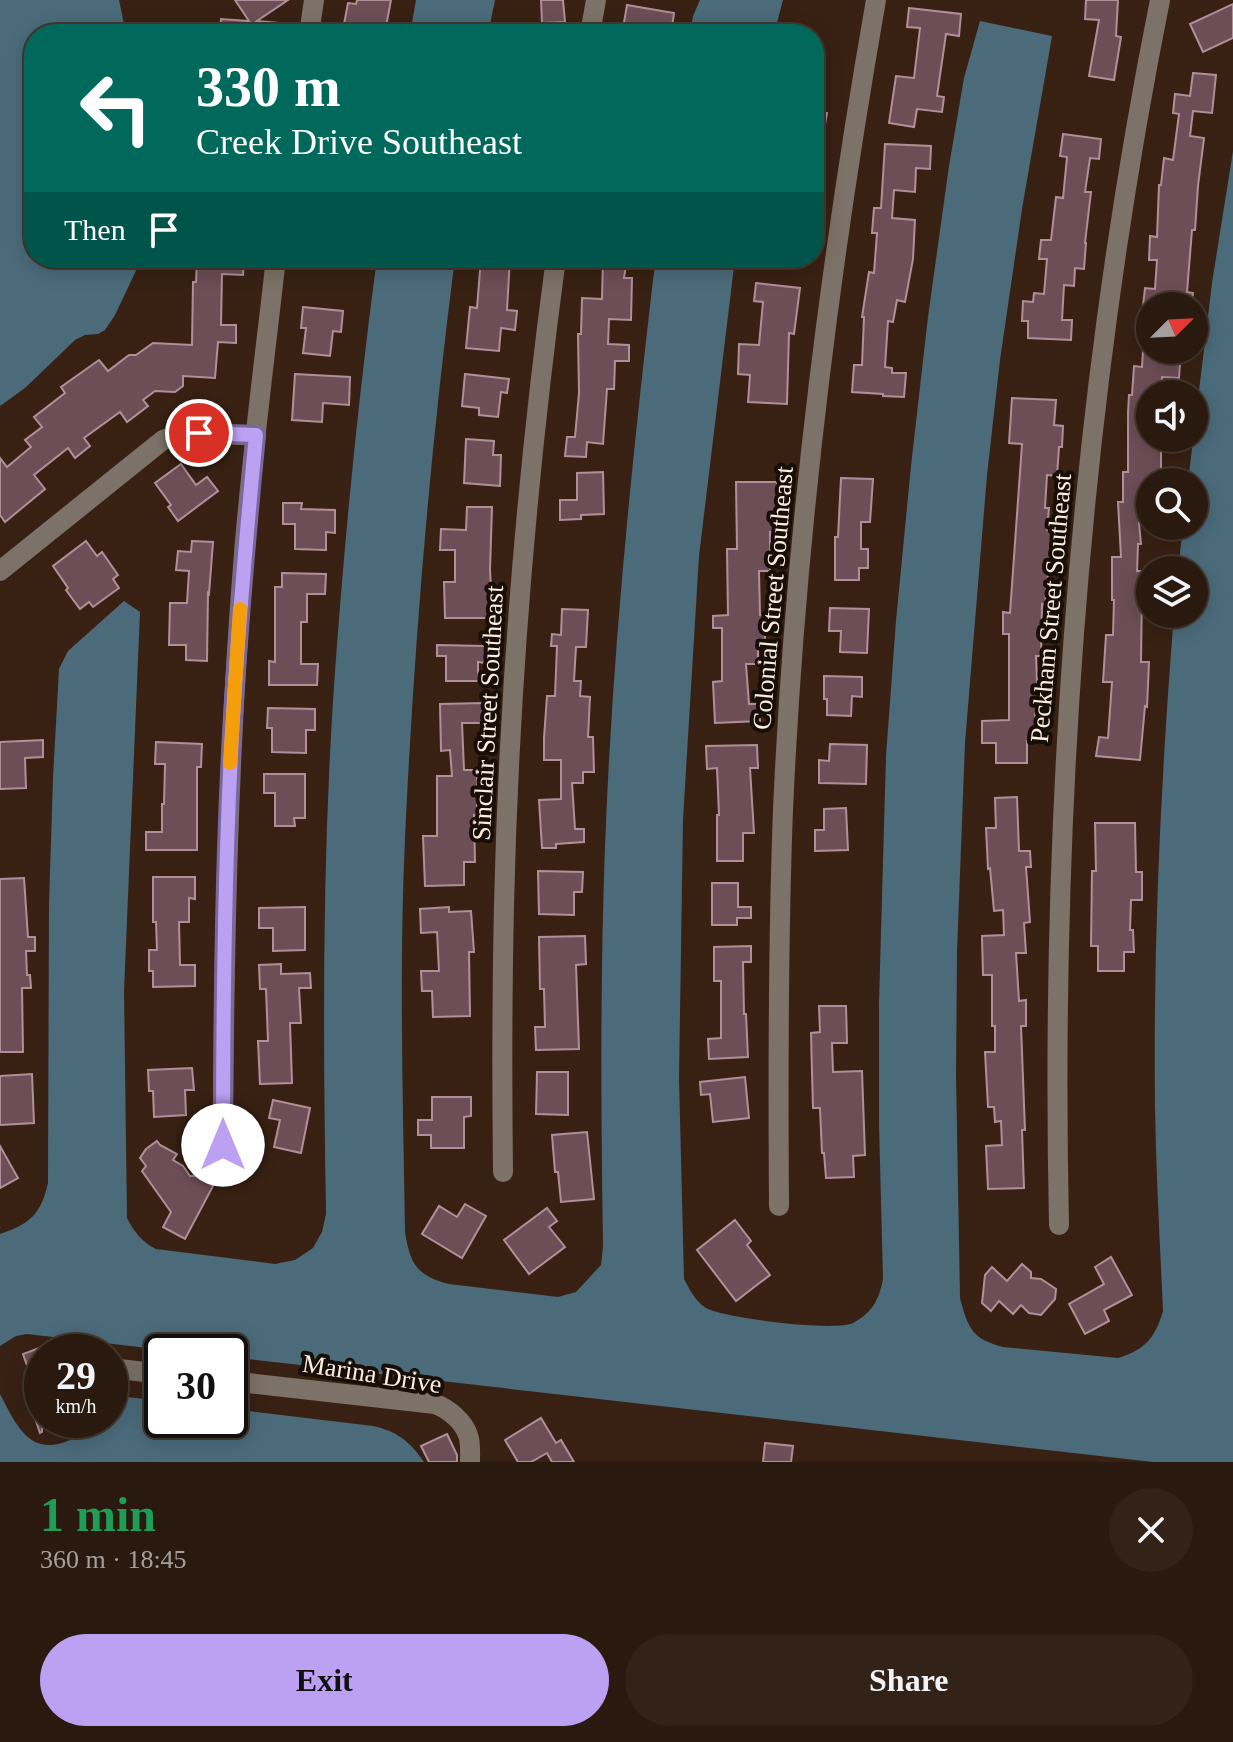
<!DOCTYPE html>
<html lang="en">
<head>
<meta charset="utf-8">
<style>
  :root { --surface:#2a190e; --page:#322217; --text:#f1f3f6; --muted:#a5a09e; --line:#46382e; --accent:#bca0f2 }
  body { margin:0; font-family:"Times New Roman",serif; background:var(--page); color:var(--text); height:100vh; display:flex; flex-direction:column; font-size:30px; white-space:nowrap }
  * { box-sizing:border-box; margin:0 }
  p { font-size:26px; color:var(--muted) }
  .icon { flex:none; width:44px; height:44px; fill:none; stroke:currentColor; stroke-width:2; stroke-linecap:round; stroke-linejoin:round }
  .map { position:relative; height:1462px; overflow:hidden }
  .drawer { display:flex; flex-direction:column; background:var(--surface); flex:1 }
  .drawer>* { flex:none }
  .banner { position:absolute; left:24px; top:24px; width:800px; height:244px; border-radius:32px; box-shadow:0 4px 20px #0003,0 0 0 2px var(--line); background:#00695c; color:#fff; overflow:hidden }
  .needle { width:52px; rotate:66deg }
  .tools { position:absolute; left:1136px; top:292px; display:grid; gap:16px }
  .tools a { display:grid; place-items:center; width:72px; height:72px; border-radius:50%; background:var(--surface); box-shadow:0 4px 20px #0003,0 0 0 2px var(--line); font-size:40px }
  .speed { position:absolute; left:24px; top:1334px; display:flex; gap:16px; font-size:40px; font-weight:700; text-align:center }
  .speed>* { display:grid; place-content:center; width:104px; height:104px; border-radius:50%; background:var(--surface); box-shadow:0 4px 20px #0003,0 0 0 2px var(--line); line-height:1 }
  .speed small { font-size:20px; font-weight:400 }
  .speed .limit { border:4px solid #111; border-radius:12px; background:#fff; color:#111 }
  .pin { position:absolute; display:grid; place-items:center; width:68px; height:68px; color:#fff; margin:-34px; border:4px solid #fff; border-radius:50%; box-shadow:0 2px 8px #0007 }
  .me { position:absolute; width:88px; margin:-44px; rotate:0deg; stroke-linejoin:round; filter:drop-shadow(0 0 6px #0008) }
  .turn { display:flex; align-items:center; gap:28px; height:168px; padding:0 40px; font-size:36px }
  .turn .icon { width:104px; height:104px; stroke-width:2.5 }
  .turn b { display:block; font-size:56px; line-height:68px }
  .then { display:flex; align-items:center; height:76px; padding:0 40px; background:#0003; gap:16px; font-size:30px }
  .round { display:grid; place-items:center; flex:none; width:84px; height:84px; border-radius:42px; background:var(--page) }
  .overview { display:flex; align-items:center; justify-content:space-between; height:136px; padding:0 40px }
  h1 { font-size:48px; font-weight:800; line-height:60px; color:#1e9e55 }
  .action { display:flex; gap:16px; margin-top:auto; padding:16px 40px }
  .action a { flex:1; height:92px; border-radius:48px; background:var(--accent); color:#111; font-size:32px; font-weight:800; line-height:92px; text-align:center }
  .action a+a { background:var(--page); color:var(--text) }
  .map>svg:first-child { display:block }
  .water { fill:#4b6b7b }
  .building { fill:#6c4e57; stroke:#b18f98; stroke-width:2 }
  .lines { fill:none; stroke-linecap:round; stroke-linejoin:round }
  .minor { stroke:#7c7267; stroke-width:20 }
  .route-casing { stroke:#7a689d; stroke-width:20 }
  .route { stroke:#bca0f2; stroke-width:14 }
  .slow { stroke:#f59e0b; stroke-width:14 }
  .labels { text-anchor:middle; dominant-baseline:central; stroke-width:8; stroke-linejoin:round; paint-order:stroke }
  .street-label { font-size:26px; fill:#fcece2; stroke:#180e08 }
</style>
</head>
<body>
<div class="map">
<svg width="1233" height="1462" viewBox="0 0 1233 1462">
  <rect width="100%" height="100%" fill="#382113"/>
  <g class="water">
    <polygon points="0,0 119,0 126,34 34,34 34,258 142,258 115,315 105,330 98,334 85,335 75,340 25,388 0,406"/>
    <polygon points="416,0 495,0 488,34 410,34"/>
    <polygon points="700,0 783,0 774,34 690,34 693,16"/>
    <path d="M980,21L1052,36L1022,209L1000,360L987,475L965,743L957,952L956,1075L960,1298C968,1328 972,1339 1003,1347L1118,1358C1145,1350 1155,1338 1163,1311C1160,1243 1156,1174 1155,1105C1153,942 1161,777 1174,614H1194V570H1178L1183,526H1194V482H1188L1212,283L1233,151V1462H1153L230,1357V1352H182L27,1334L16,1336L0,1346V1234C30,1224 41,1214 48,1183L49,904L53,778L59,669L68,651L124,601L140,612L124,991L127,1218C134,1232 142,1242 156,1249L275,1264L295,1260L313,1248L322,1232L326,1214C323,1038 322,862 334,686C344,543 358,400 377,258H455C430,451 414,644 405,838C399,969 403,1101 405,1232C410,1264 417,1276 449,1284L558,1297L576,1292L601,1265L603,1247C601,1114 600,980 605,847C612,657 631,469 653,280L656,258H735L699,556L683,819L679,1078L684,1279C690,1290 695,1301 706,1308C723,1318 836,1332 853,1323C872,1313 879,1300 883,1279L879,1124V1003L886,756L896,621L911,466L928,317L949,166L964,78Z"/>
    <path d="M0,1394C16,1424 29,1458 70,1440C82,1435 94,1431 102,1420H110V1395L162,1401V1420H230V1409L373,1426C396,1431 410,1441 424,1462H0Z"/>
  </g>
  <g class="building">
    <polygon points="235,0 288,0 257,21 278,23 277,34 220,34 221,19 249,21"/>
    <polygon points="357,0 391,0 385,32 344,24 348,3 356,4"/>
    <polygon points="541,0 563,0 565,22 542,23"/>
    <polygon points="1086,0 1118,0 1116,36 1121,37 1114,80 1089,76 1099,20 1085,19"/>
    <polygon points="1233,4 1233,38 1203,52 1190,24"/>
    <polygon points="627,5 674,13 671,34 622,34"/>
    <polygon points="909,8 961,14 959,36 946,34 937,96 944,97 942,112 917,109 914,127 889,123 896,76 914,78 920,28 907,27"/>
    <polygon points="1193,73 1216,75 1212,113 1193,111 1190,136 1204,138 1198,186 1195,230 1192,230 1187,292 1193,293 1191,306 1143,306 1145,288 1155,289 1157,260 1149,260 1150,236 1157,237 1159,185 1161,185 1164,158 1173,160 1179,114 1173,113 1175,94 1190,96"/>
    <polygon points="814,111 827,113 820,151 814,150"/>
    <polygon points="1063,134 1101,139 1099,159 1090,158 1085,192 1091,192 1085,243 1086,243 1084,269 1075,268 1074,286 1064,285 1062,320 1072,320 1071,340 1028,338 1028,321 1022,321 1023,301 1033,302 1034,293 1044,294 1047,259 1039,259 1041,240 1051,240 1056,197 1063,198 1067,157 1060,156"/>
    <polygon points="885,144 931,146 930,169 916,168 915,192 894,190 892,218 915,220 913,259 905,302 897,300 893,322 888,321 885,367 892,368 892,373 906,373 904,397 883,396 883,394 852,392 854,365 862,365 864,317 862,317 869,272 874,273 877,233 872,233 874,208 881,208"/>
    <polygon points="197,258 244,258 243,275 222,274 221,325 236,325 236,343 218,342 215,378 183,376 183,386 175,392 155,391 143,400 148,406 127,422 120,412 84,438 90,446 75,458 68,448 34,475 45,489 5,522 0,515 0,458 7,467 31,447 25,440 42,427 34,417 65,393 61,387 99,360 108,371 129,355 136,355 153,343 192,345 193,282 196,282"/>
    <polygon points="481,258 510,258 507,310 517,311 515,330 501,328 499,351 466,348 470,307 477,308"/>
    <polygon points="603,258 627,258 624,278 632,278 631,320 609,319 608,344 629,345 629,361 615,361 614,389 607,389 603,444 587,442 586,457 565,456 567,437 575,437 579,393 578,334 581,334 582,298 602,299"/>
    <polygon points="756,283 800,288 794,334 789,333 787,404 748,402 750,375 738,374 739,344 759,345 763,302 754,301"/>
    <polygon points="303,307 343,311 341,332 333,331 330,356 303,353 306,328 301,328"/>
    <polygon points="1143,350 1181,350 1179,378 1162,377 1161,388 1150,387 1150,438 1161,438 1161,482 1149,482 1149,491 1147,491 1149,522 1139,523 1141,544 1138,544 1137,571 1145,571 1144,590 1142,590 1141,662 1149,662 1147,707 1145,706 1140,760 1096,756 1099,737 1108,738 1112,682 1103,682 1106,635 1113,635 1114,600 1112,600 1112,557 1121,557 1118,502 1123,502 1123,472 1128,472 1128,413 1129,395 1132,395 1134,366 1142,367"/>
    <polygon points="295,374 350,377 349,405 323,403 322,422 292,420"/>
    <polygon points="465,374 509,379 507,393 501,392 498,417 479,415 479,408 462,406"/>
    <polygon points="1012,398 1056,400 1054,425 1063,426 1062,447 1059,447 1057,476 1047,475 1045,508 1049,508 1047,530 1052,531 1045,605 1042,604 1041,656 1036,656 1038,708 1035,708 1036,741 1027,741 1027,763 996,763 996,743 982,743 982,721 1009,720 1009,634 1003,634 1003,612 1010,613 1022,444 1009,443"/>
    <polygon points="466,439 494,441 493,455 501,455 500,486 464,483"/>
    <polygon points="181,464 196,485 207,477 218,491 178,521 168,507 171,505 155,483"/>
    <polygon points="603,472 604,514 581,515 581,519 560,520 560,500 577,500 577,473"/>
    <polygon points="841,478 873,479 870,522 861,522 861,549 868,549 868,568 859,568 859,580 835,580 835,537 838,537"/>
    <polygon points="736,482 777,482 778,532 770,532 770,571 759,571 760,615 765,615 765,639 758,639 758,664 746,664 749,704 759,704 760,721 715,723 713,682 722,681 722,628 713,628 713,616 728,615 727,549 737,549"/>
    <polygon points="283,503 302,503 301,509 335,510 335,533 326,532 326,550 295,549 295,524 283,524"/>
    <polygon points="467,507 492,507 490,570 491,588 489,588 489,618 445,618 444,582 455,582 455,550 440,550 441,529 466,530"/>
    <polygon points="86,541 97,556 102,552 118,575 113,579 119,588 93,607 89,602 80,609 66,590 68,588 53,566"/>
    <polygon points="192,541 213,542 209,594 208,593 207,661 186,660 186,645 169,645 170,603 187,603 189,571 176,570 178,551 191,552"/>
    <polygon points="282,573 326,574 325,594 307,594 307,622 301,622 301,664 318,664 317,685 269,685 269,661 275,662 275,587 282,587"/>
    <polygon points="830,608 869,609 867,653 840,652 841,631 829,631"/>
    <polygon points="562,609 588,610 586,647 576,647 574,681 581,681 580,696 590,697 588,737 593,737 594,772 583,772 583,783 572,783 575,829 584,829 584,842 556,844 556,848 542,848 539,800 561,799 561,760 544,760 544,738 547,696 555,696 557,646 551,646 552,634 561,635"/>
    <polygon points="437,645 485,646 485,663 478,662 478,681 446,681 446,656 437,656"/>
    <polygon points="824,676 862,677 862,697 852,696 851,716 827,715 827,699 824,699"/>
    <polygon points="483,703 484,723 462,723 464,770 477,770 477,815 474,815 475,862 464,862 464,885 425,886 423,836 437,836 437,776 452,776 450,750 441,751 440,704"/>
    <polygon points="268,708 315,709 315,730 306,730 306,753 272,752 272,728 267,728"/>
    <polygon points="43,740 43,757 25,758 26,788 0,789 0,742"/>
    <polygon points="156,742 202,744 201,767 197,767 197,850 146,850 146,832 162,832 162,804 164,804 165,764 155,764"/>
    <polygon points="830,744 867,745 866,784 819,783 819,760 829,761"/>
    <polygon points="757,745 758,768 750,768 754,833 743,833 743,861 717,861 717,815 719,815 717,768 707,769 706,746"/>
    <polygon points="264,774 305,774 305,818 294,818 295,826 275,826 275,793 264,793"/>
    <polygon points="1017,797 1019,851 1030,851 1031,867 1026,867 1030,922 1024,923 1026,953 1016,953 1019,1001 1026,1000 1026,1026 1021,1026 1025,1130 1022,1130 1024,1188 988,1189 986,1146 1002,1145 1001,1121 995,1122 994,1107 988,1107 985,1052 995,1052 995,1026 992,1026 992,975 983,975 982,936 1004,935 1003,910 994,911 990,868 988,869 986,828 996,828 995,798"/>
    <polygon points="846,808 848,850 815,851 815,830 824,830 824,809"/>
    <polygon points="1095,823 1135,823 1136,872 1142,872 1142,900 1131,900 1130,930 1133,930 1134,952 1124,952 1124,971 1098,971 1098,946 1091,946 1092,871 1096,871"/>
    <polygon points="538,871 583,872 582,892 574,892 574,915 539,914"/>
    <polygon points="153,877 195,877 195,899 189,898 189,922 179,922 180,965 195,965 195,986 153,987 153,971 149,971 149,950 157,950 156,922 153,922"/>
    <polygon points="24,878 28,937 35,937 35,951 26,951 27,975 30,975 31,988 22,988 23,1052 0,1052 0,879"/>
    <polygon points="712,883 738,883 738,907 751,907 751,918 737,918 737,925 712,925"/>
    <polygon points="305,907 305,950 273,951 273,928 259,928 259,908"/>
    <polygon points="449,907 449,912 471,911 474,952 469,952 470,1016 433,1017 432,991 422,991 421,971 439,971 437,932 421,933 420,909"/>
    <polygon points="585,936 586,964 576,965 579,1049 536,1050 535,1027 545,1027 544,989 540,989 539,937"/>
    <polygon points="751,946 751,962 743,962 744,1014 746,1014 748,1057 709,1059 708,1039 721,1038 721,981 714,981 714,947"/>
    <polygon points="281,964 281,974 310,973 311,988 299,988 301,1023 290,1023 292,1083 260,1084 258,1041 268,1041 266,989 260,989 259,965"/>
    <polygon points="819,1006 846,1006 847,1043 832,1043 833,1072 862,1071 865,1155 853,1156 854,1177 826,1178 824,1153 822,1153 820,1108 813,1108 812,1073 811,1033 820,1032"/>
    <polygon points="192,1068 194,1090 185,1090 186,1115 154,1117 153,1091 149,1091 148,1070"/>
    <polygon points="537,1072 568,1072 568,1115 536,1114"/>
    <polygon points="32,1074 34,1123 0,1125 0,1076"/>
    <polygon points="745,1077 749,1118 713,1122 710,1094 701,1095 700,1082"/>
    <polygon points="432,1097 471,1097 471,1116 464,1117 464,1148 431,1148 431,1135 418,1135 418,1120 432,1120"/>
    <polygon points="273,1100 310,1108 301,1153 274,1147 280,1120 269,1118"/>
    <polygon points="587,1132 594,1199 561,1202 558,1172 555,1172 552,1135"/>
    <polygon points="157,1141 160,1145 177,1154 173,1160 183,1166 190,1176 195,1176 213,1186 185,1239 163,1227 171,1212 142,1171 146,1166 140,1158 146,1149"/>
    <polygon points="0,1146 18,1178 0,1188"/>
    <polygon points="465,1204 486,1216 462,1258 422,1234 439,1206 457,1217"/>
    <polygon points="547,1208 557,1221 549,1227 565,1247 529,1274 504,1240"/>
    <polygon points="735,1220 751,1241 747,1245 770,1275 736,1301 697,1250"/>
    <polygon points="1111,1257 1132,1295 1104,1310 1109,1321 1085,1334 1069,1304 1104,1284 1095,1267"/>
    <polygon points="1022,1264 1031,1272 1031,1278 1041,1279 1056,1289 1055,1299 1041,1315 1029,1313 1021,1305 1013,1314 999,1301 991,1311 982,1303 985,1275 992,1267 1007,1281"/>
    <polygon points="42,1347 42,1432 40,1433 29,1400 38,1397 23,1354"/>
    <polygon points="541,1418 556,1443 561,1440 574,1462 552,1462 547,1453 531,1462 518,1462 505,1440"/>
    <polygon points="447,1434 457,1455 457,1462 429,1462 421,1446"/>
    <polygon points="765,1443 793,1446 791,1462 763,1462"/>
  </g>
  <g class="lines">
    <g class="minor">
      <polyline points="309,34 314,0"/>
      <polyline points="590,34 596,0"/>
      <polyline points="0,571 163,440 180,434 256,435"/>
      <path d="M223,1145C224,947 228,750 244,553C252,454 265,356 276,258"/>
      <path d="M503,1172C502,1083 502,994 504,905C509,689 527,473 556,258"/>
      <path d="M779,1206C778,1074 778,942 783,810C795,538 829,268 876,0"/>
      <path d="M1059,1225C1050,814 1079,404 1160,0"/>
      <polyline points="111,1368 162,1374"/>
      <path d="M230,1381L435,1404C449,1409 463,1421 468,1435C471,1443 470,1454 470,1462"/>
    </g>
  </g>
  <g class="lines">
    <defs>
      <path id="route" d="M199,433L256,435C245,548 235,661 230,774C224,898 223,1021 223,1145"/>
    </defs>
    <use href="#route" class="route-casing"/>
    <use href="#route" class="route"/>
    <polyline class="slow" points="230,763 240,609"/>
  </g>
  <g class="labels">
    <g class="street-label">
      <text transform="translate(773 598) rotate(-85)">Colonial Street Southeast</text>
      <text transform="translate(1051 608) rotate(-85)">Peckham Street Southeast</text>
      <text transform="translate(488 713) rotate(-87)">Sinclair Street Southeast</text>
      <text transform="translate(372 1374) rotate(9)">Marina Drive</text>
    </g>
  </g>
</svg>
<div class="tools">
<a><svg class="needle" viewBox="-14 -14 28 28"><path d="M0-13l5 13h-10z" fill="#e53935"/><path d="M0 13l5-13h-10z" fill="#a5a09e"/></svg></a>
<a><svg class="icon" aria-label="sound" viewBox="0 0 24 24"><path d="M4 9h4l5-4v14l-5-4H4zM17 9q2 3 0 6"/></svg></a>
<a><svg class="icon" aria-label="search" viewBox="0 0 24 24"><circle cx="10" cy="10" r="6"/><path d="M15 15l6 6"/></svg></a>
<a><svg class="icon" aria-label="layers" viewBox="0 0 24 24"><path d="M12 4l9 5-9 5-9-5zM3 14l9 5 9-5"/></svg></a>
</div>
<div class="speed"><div>29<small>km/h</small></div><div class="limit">30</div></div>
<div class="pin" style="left:199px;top:433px;background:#d93025"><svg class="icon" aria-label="arrive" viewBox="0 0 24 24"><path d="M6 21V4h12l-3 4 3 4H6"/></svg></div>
<svg class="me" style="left:223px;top:1145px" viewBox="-20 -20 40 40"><circle r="19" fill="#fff"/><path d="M0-13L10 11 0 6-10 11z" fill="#bca0f2"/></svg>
<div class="banner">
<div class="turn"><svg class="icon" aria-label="left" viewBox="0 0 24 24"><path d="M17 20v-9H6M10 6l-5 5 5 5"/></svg><div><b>330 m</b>Creek Drive Southeast</div></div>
<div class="then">Then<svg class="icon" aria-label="arrive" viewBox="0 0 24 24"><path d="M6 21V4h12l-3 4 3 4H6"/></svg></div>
</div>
</div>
<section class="drawer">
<div class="overview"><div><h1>1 min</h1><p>360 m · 18:45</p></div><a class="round"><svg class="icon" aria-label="close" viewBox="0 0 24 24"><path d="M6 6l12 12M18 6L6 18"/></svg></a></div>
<div class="action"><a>Exit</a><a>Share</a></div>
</section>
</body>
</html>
